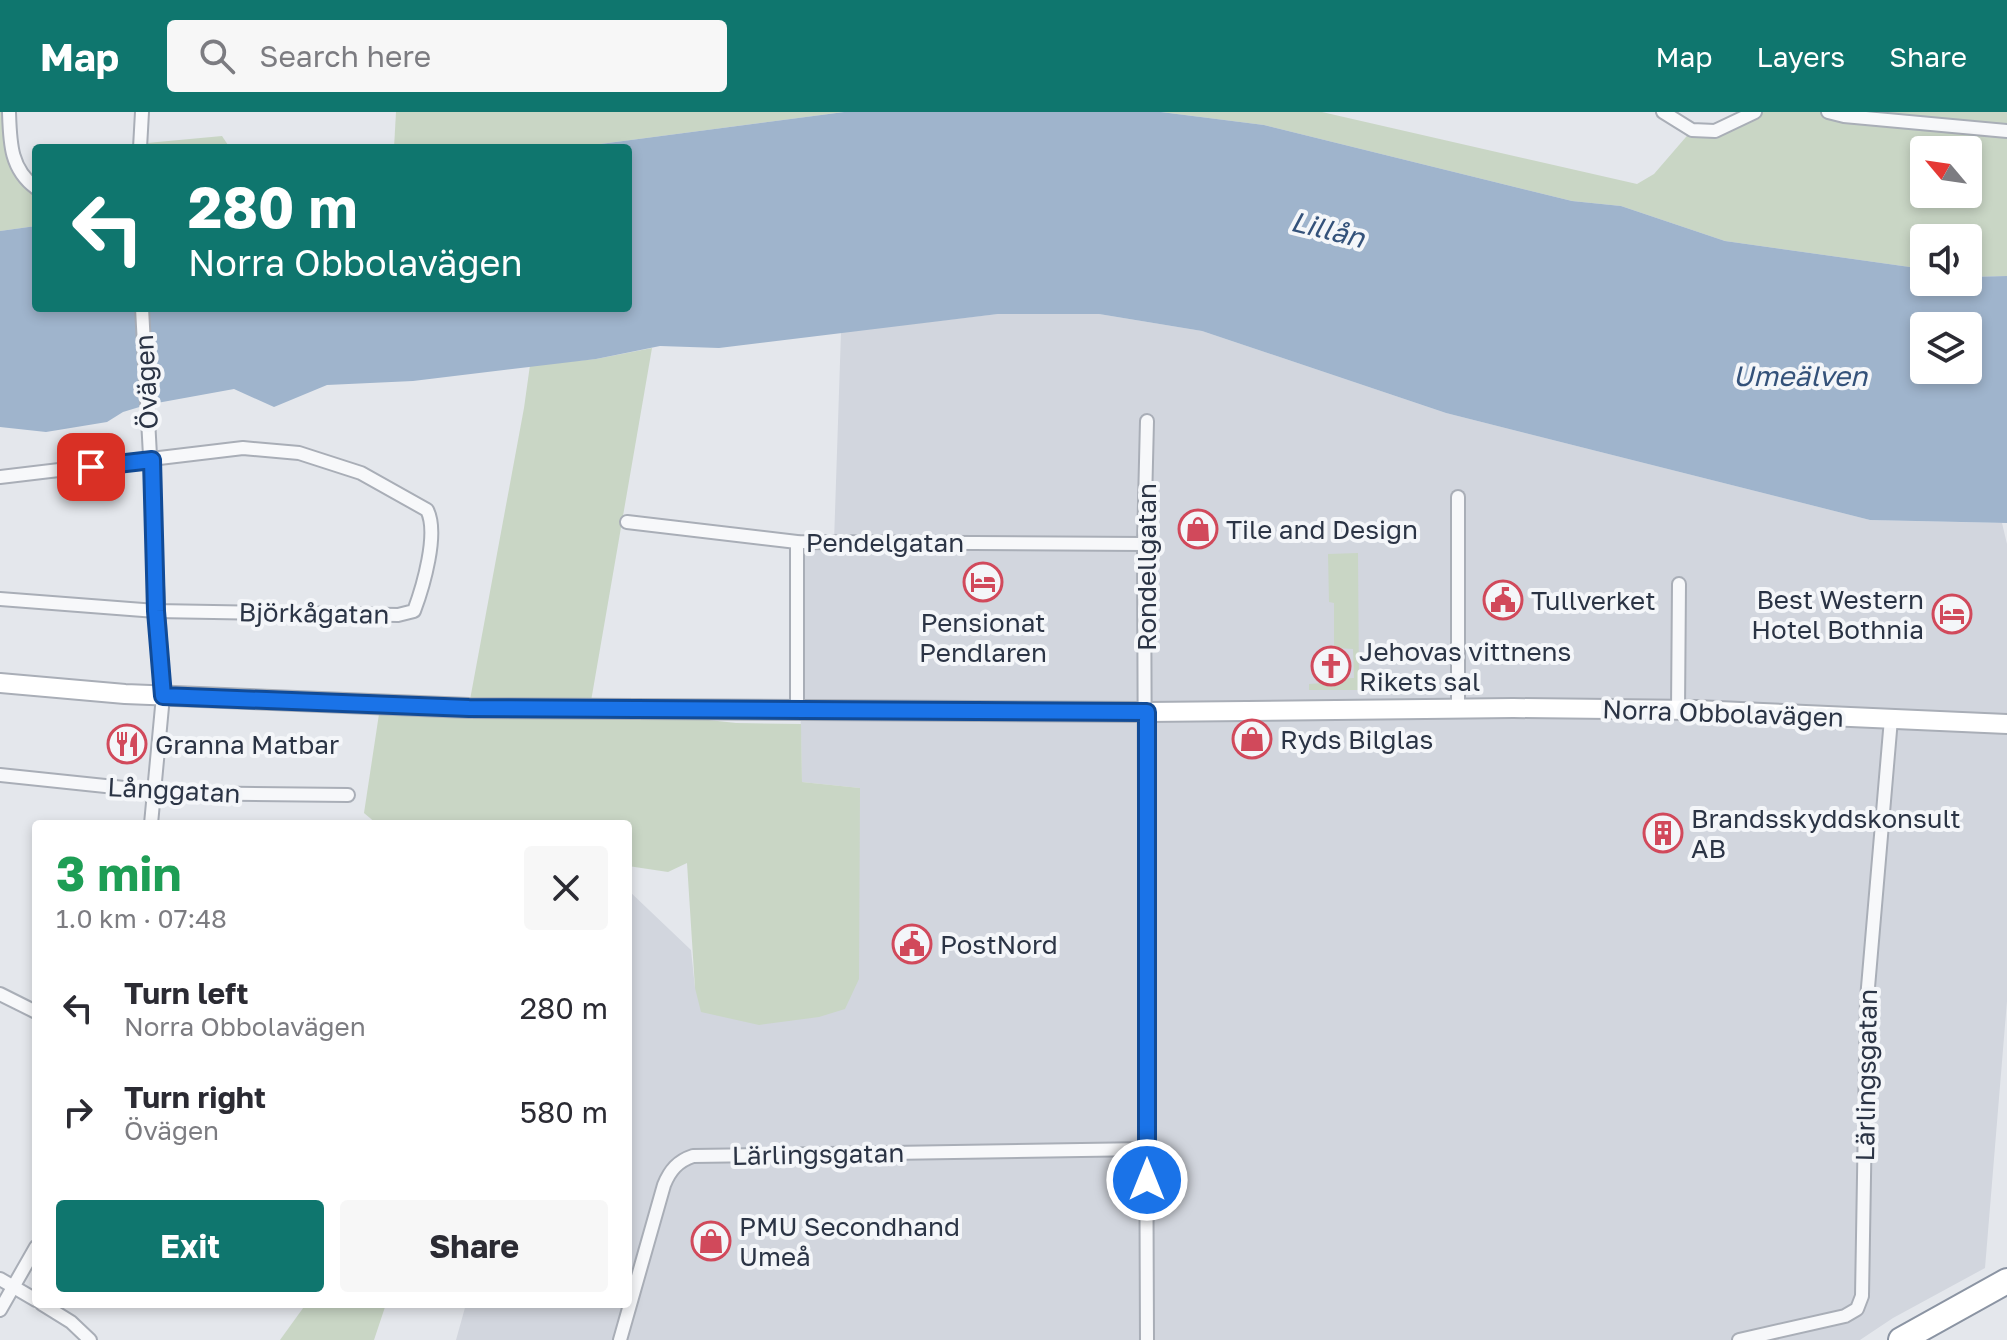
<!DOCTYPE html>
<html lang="en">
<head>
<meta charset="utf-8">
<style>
  :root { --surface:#fff; --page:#f7f7f7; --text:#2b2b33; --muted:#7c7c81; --accent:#0f766e }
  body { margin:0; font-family:"Golos Text",sans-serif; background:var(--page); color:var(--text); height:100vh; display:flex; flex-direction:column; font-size:30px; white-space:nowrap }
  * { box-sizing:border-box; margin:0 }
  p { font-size:26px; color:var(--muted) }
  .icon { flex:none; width:44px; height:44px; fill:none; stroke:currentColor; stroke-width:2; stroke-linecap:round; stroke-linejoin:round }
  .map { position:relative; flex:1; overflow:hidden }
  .drawer { position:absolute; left:32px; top:708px; width:600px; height:488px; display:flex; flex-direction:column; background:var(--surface); border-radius:8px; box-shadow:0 4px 12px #0003 }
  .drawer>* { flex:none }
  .hud { position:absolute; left:32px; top:32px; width:600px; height:168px; border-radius:8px; box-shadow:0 4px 12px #0003; background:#0f766e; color:#fff; overflow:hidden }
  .needle { width:52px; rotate:299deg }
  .fabs { position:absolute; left:1910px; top:24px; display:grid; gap:16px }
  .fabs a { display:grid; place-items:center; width:72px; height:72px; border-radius:8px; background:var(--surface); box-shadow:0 4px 12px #0003; font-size:40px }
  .pin { position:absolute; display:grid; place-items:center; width:68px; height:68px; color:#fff; margin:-34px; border-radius:16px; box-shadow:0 4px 12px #0006 }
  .me { position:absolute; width:88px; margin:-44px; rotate:0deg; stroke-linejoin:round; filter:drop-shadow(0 0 6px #0008) }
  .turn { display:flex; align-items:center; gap:28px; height:168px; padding:0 24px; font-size:36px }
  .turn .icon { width:104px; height:104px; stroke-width:2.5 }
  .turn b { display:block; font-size:56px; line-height:68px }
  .round { display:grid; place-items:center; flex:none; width:84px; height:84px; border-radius:8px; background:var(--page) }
  .overview { display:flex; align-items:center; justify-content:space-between; height:136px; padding:0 24px }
  h1 { font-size:48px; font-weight:700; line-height:60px; color:#1e9e55 }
  .action { display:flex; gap:16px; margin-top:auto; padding:16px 24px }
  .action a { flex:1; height:92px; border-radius:8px; background:var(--accent); color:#fff; font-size:32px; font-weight:700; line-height:92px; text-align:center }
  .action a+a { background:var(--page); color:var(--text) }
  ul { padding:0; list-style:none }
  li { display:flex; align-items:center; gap:24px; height:104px; padding:0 24px }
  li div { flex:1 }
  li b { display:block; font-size:30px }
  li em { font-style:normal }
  header { display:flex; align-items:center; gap:48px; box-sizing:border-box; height:112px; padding:0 40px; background:var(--accent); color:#fff }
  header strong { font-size:38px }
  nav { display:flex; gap:44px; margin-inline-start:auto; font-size:28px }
  .search { width:560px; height:72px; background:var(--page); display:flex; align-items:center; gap:20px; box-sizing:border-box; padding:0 28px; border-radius:8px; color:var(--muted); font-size:30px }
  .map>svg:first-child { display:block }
  .built { fill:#d2d6de }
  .green { fill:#c9d6c5; fill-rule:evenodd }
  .water { fill:#9fb4cc; fill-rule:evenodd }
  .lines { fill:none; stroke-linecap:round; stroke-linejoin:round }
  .street-casing { stroke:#a9aeb7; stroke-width:16 }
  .secondary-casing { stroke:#a9aeb7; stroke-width:22 }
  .highway-casing { stroke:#8b94a3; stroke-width:28 }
  .street { stroke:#f7f8fa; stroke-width:12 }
  .secondary { stroke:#fff; stroke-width:18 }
  .highway { stroke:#fff; stroke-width:24 }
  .route-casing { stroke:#114b97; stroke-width:20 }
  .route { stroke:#1a73e8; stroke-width:14 }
  .labels { text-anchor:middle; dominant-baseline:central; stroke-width:8; stroke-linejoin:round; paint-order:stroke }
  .street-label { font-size:26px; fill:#2b3445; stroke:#f4f6f9 }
  .poi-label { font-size:26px; fill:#2b3445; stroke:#f4f6f9; text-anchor:start }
  .water-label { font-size:28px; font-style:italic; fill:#34527a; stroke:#f4f6f9 }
</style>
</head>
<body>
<header>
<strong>Map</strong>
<div class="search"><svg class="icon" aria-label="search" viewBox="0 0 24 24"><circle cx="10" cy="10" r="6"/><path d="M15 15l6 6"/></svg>Search here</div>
<nav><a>Map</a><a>Layers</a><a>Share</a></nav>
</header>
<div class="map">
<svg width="2007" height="1228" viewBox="0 0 2007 1228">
  <rect width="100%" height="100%" fill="#e4e7ec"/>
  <polygon class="built" points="998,202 1099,202 1202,219 1446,301 1870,408 2002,411 2007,432 2007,889 1985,1156 1893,1206 1860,1228 456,1228 466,1192 628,1192 628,778 691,838 695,876 860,676 802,670 797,430 834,430 841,220"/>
  <g class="green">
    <polygon points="0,0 9,0 13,48 36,76 36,114 0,119"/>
    <polygon points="396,0 844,0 570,36 394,36"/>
    <path d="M1161,0H1322L1637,72L1654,62L1692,18L1715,19L1755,0H2007V164L1968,165V126H1924V157L1725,129L1621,94L1572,89L1264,13ZM1924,38H1968V82H1924Z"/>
    <polygon points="222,24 230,36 147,36 147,31"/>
    <polygon points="652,236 590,595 736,611 801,612 802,670 860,676 859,867 845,897 819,905 759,913 701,900 695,876 687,751 668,760 628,754 628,712 377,712 364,701 379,602 467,604 524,296 530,253 596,247"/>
    <polygon points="1358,441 1359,578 1309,578 1309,572 1323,571 1324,567 1354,566 1353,537 1334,536 1334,491 1329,490 1328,442"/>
    <polygon points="306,1192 386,1192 374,1228 280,1228"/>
  </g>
  <path class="water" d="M844,0H1161L1264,13L1572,89L1621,94L1725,129L1924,157V170H1968V165L2007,164V411L1870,408L1446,301L1202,219L1099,202H998L719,236L660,234L596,247L413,269L327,273L274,295L234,277L146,293L123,300L107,310L46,320L0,315V119L36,114V196H628V36H570ZM1924,214H1968V258H1924Z"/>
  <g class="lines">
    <defs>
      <g id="street">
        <path d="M9,0C10,30 10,57 36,76"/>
        <polyline points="1663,0 1692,18 1715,19 1755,0"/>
        <polyline points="1828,0 1844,4 2007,19"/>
        <polyline points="140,36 142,0"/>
        <polyline points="142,196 163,584 151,712"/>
        <polyline points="1147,309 1144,432 1147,1228"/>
        <path d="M0,365L243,336L299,341L361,361L427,398C439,421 423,475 414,499L398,503L156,499L0,487"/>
        <polyline points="1458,385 1458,597"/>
        <polyline points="627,410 797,430 1144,432"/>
        <polyline points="797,430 797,596"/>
        <polyline points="1678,598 1679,472"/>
        <polyline points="0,663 172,681 348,683"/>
        <polyline points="0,882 36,900"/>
        <polyline points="0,1167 36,1188"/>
        <polyline points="42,1192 71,1210 90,1228"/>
        <polyline points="0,1198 36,1135"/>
        <path d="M620,1228L664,1073C670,1058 678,1049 693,1044L1147,1037"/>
        <polyline points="1739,1228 1845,1204 1857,1197 1862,1184 1867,887 1891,607"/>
      </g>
      <polyline id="secondary" points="0,571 125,582 469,596 1147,600 1513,596 1696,598 2007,612"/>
      <polyline id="highway" points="1901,1228 2007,1169"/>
    </defs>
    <use href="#street" class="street-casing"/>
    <use href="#secondary" class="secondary-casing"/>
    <use href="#highway" class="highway-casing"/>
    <use href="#street" class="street"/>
    <use href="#secondary" class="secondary"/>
    <use href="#highway" class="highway"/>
  </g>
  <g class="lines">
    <defs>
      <polyline id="route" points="91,355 152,348 156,499 163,584 469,596 1147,600 1147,1068"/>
    </defs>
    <use href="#route" class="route-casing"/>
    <use href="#route" class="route"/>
  </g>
  <defs>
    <symbol id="shop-ring" viewBox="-11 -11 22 22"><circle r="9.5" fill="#f4f6f9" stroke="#d1495b" stroke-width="1.5"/><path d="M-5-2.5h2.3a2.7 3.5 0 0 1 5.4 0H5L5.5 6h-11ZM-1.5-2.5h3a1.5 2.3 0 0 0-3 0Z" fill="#d1495b"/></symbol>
    <symbol id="hotel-ring" viewBox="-11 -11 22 22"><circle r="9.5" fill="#f4f6f9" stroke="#d1495b" stroke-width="1.5"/><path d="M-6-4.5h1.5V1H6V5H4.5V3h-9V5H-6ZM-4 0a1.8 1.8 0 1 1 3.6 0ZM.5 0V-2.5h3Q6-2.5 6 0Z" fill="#d1495b"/></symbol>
    <symbol id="civic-ring" viewBox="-11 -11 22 22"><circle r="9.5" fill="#f4f6f9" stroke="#d1495b" stroke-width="1.5"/><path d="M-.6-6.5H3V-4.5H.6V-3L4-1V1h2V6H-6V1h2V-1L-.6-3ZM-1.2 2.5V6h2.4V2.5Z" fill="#d1495b"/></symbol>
    <symbol id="church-ring" viewBox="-11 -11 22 22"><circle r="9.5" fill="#f4f6f9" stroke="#d1495b" stroke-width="1.5"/><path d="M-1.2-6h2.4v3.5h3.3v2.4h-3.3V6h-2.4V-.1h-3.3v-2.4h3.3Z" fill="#d1495b"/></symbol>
    <symbol id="restaurant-ring" viewBox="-11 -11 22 22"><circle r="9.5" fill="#f4f6f9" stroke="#d1495b" stroke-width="1.5"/><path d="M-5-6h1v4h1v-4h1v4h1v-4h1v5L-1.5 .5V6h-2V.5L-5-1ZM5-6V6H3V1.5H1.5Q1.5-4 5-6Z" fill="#d1495b"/></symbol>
    <symbol id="building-ring" viewBox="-11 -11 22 22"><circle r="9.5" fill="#f4f6f9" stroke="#d1495b" stroke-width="1.5"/><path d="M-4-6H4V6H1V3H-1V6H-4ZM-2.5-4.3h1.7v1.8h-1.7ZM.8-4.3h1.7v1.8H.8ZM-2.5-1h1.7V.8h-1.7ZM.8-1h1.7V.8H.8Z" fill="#d1495b"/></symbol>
  </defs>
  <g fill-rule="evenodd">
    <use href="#shop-ring" x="1176" y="395" width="44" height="44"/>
    <use href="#hotel-ring" x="961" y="448" width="44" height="44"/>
    <use href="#civic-ring" x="1481" y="466" width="44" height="44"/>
    <use href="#hotel-ring" x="1930" y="480" width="44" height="44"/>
    <use href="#church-ring" x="1309" y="532" width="44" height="44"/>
    <use href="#shop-ring" x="1230" y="605" width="44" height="44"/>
    <use href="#restaurant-ring" x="105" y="610" width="44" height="44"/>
    <use href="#building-ring" x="1641" y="699" width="44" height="44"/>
    <use href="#civic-ring" x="890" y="810" width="44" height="44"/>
    <use href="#shop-ring" x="689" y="1107" width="44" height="44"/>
  </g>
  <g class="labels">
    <g class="street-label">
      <text transform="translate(146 270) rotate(-93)">Övägen</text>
      <text x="885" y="430">Pendelgatan</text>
      <text transform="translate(1146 455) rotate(-90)">Rondellgatan</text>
      <text transform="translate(314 501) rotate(1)">Björkågatan</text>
      <text transform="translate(1723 601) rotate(2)">Norra Obbolavägen</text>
      <text transform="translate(174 678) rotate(3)">Långgatan</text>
      <text transform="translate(1866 963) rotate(-89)">Lärlingsgatan</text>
      <text transform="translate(818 1042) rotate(-1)">Lärlingsgatan</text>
    </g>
    <g class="poi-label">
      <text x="1226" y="417">Tile and Design</text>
      <text x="1924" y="487" text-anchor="end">Best Western<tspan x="1924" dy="30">Hotel Bothnia</tspan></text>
      <text x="1531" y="488">Tullverket</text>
      <text x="983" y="510" text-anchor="middle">Pensionat<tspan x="983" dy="30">Pendlaren</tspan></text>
      <text x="1359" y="539">Jehovas vittnens<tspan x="1359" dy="30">Rikets sal</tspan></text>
      <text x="1280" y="627">Ryds Bilglas</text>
      <text x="155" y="632">Granna Matbar</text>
      <text x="1691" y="706">Brandsskyddskonsult<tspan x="1691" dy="30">AB</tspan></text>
      <text x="940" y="832">PostNord</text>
      <text x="739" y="1114">PMU Secondhand<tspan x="739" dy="30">Umeå</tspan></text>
    </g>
    <g class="water-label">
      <text transform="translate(1328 117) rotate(14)">Lillån</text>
      <text x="1800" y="263">Umeälven</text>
    </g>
  </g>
</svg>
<div class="fabs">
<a><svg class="needle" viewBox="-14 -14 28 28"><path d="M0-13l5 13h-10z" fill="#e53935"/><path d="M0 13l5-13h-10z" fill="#7c7c81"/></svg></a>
<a><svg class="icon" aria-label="sound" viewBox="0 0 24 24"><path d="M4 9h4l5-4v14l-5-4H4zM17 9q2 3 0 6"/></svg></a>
<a><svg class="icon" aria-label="layers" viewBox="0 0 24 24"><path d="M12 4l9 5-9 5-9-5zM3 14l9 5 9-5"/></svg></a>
</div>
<div class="pin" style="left:91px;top:355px;background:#d93025"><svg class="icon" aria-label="arrive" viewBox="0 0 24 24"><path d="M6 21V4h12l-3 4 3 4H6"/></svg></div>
<svg class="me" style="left:1147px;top:1068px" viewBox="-20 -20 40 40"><circle r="17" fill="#1a73e8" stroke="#fff" stroke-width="3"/><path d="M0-11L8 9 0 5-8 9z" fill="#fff"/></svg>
<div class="hud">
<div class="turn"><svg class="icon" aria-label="left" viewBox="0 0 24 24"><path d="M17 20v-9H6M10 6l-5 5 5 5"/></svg><div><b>280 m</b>Norra Obbolavägen</div></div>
</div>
<section class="drawer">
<div class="overview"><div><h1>3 min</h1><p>1.0 km · 07:48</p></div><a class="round"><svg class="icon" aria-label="close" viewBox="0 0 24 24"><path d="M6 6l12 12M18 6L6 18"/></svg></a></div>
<ul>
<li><svg class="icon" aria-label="left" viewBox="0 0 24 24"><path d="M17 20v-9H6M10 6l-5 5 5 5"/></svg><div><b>Turn left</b><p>Norra Obbolavägen</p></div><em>280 m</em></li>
<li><svg class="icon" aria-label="right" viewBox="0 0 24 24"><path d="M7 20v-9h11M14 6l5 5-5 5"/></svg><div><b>Turn right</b><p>Övägen</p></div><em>580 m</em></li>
</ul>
<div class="action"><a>Exit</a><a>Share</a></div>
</section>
</div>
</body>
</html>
